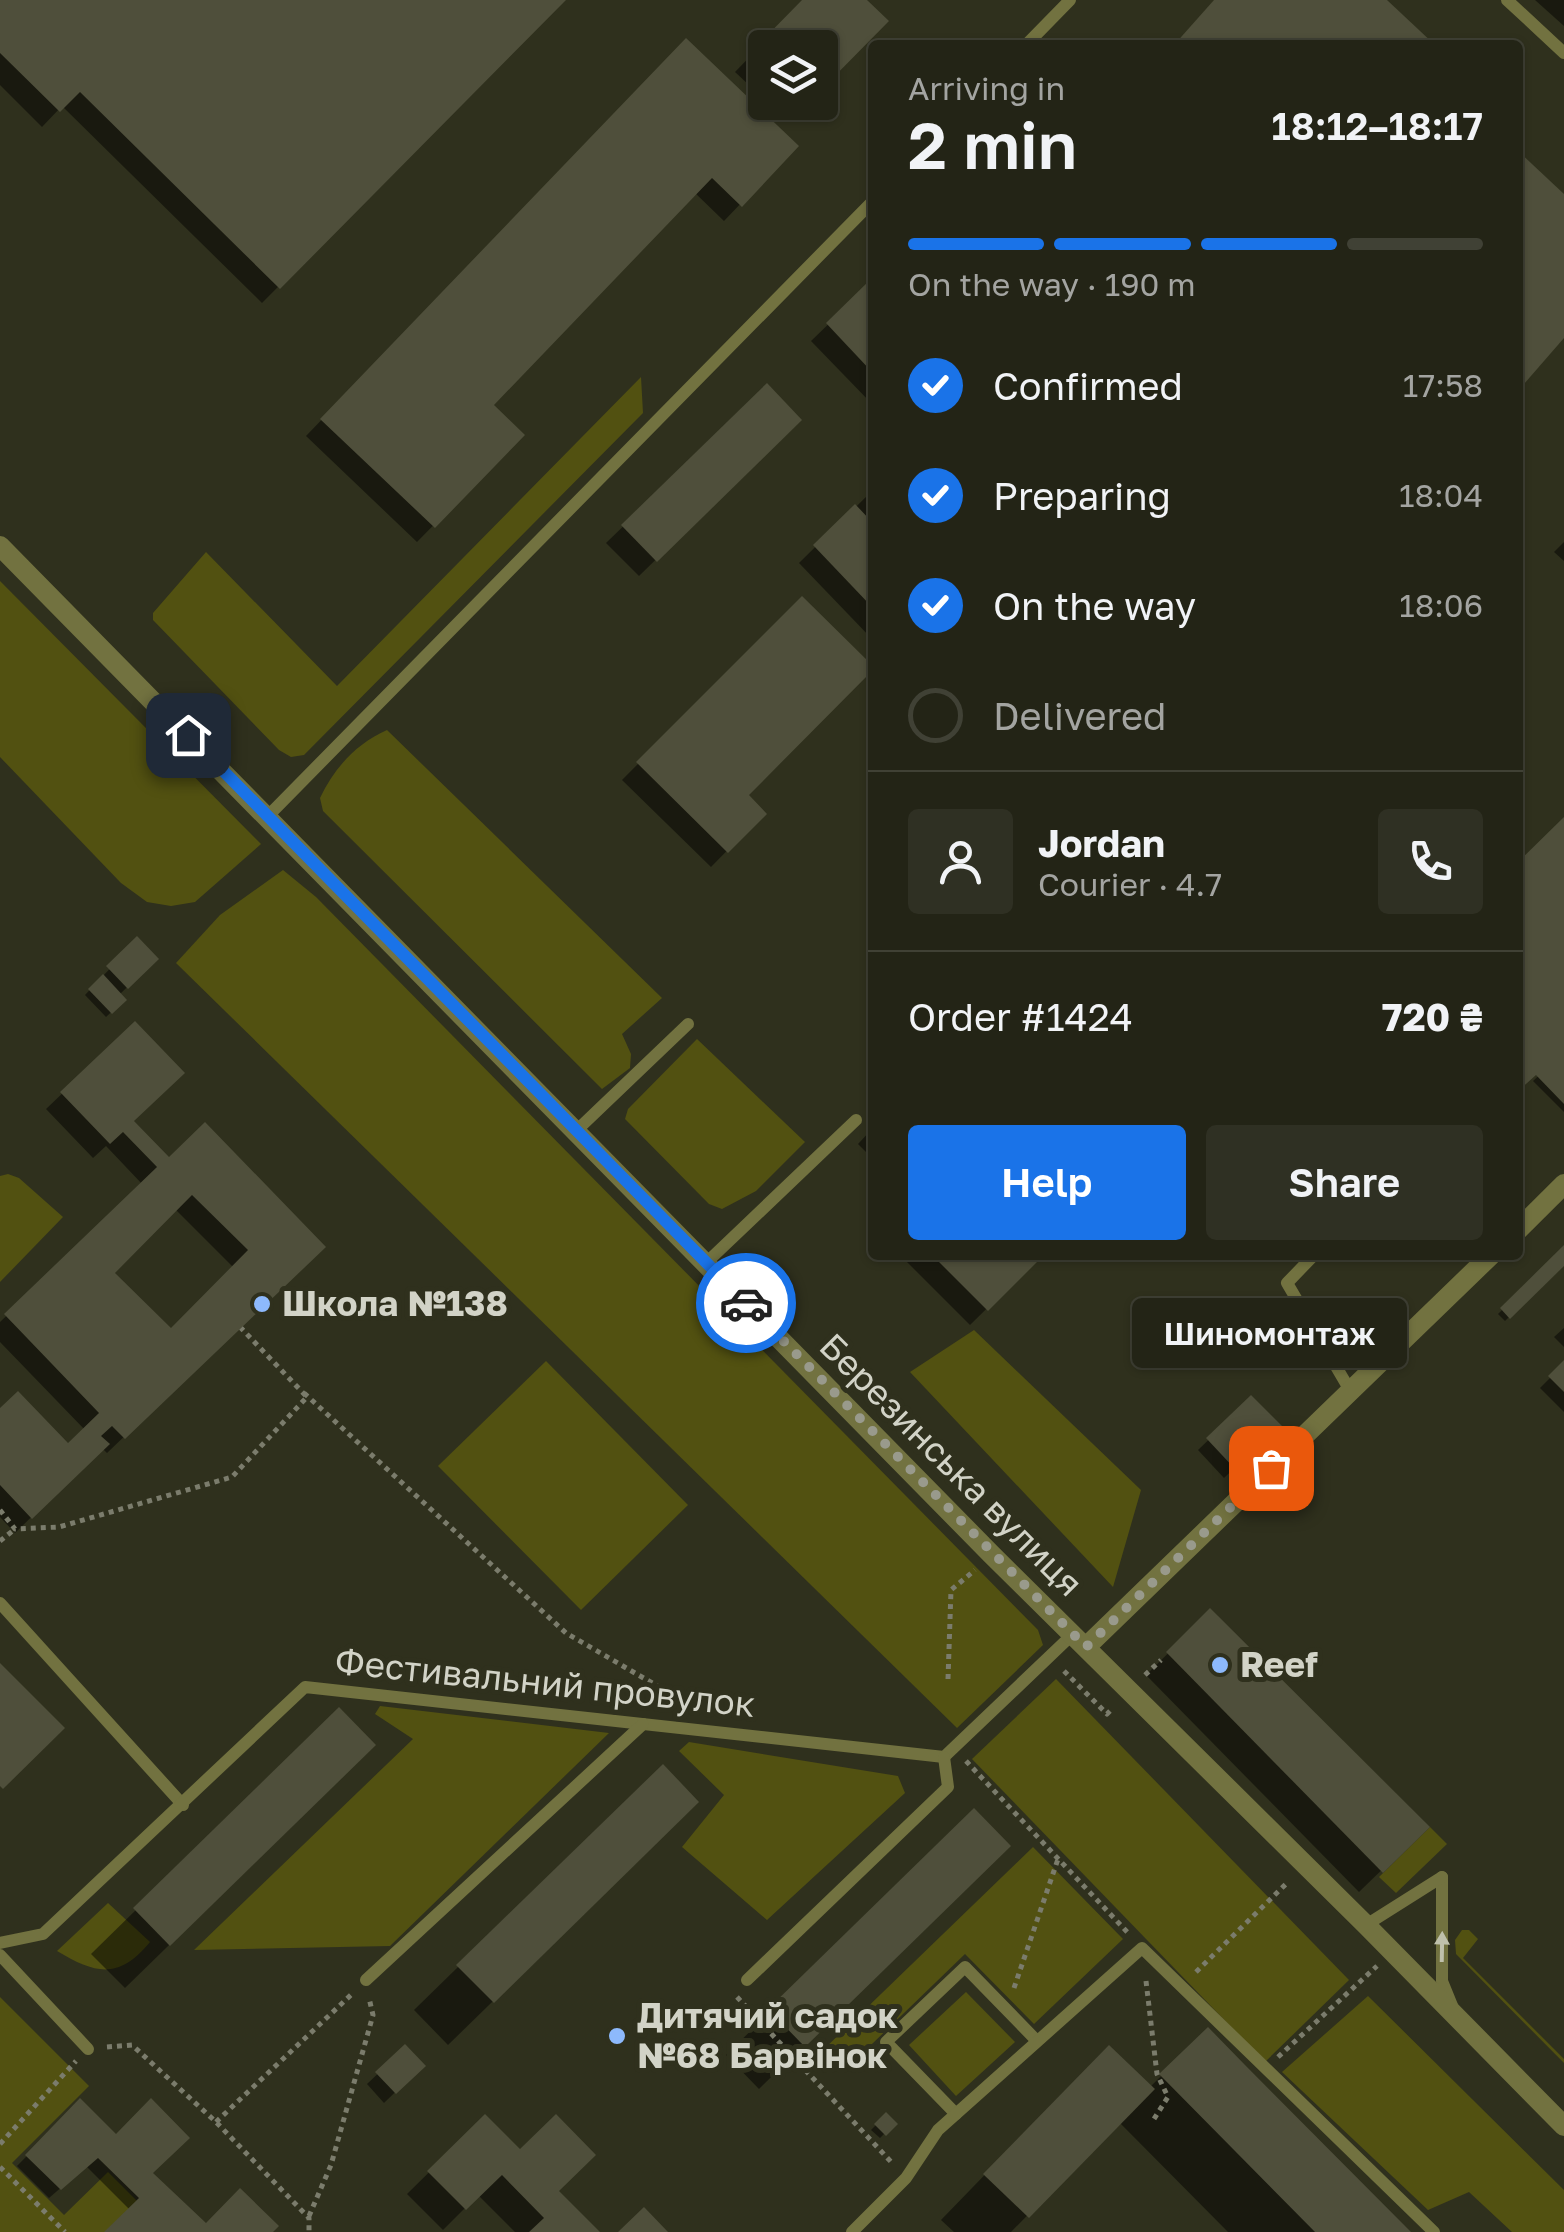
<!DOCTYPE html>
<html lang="en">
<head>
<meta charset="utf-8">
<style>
	body { margin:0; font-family:"Golos Text",sans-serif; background:#2f3023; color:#f1f3f6; height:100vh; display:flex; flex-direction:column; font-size:38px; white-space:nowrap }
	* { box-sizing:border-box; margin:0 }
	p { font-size:32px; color:#a3a4a1 }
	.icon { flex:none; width:55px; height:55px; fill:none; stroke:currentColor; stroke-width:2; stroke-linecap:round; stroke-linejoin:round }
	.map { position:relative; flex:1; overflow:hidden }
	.panel { position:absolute; left:868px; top:40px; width:655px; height:1220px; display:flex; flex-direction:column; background:#232416; border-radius:10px; box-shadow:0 2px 8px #0004,0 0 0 2px #404135 }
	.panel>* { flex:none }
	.tools { position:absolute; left:748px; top:30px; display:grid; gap:20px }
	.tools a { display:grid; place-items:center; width:90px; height:90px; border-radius:10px; background:#232416; box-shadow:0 2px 8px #0004,0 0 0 2px #404135; font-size:50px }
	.pin { position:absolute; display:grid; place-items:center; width:85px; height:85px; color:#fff; margin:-42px; border-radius:20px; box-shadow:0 5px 15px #0006 }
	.courier { position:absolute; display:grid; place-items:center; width:100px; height:100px; margin:-50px; border:8px solid #1a73e8; border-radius:50%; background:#fff; color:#222; box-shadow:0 2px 12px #0007 }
	.bubble { position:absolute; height:70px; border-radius:10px; background:#232416; box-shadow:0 2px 8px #0004,0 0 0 2px #404135; font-size:32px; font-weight:600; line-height:70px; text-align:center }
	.head em { font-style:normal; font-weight:600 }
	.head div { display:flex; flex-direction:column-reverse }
	.head { display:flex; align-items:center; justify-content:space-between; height:170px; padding:0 40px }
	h1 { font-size:65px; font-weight:600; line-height:75px }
	.bar { display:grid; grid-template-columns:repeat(4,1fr); gap:15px 10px; align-content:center; height:120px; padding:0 40px }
	.bar i { height:12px; border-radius:8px; background:#404135 }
	.bar .selected { background:#1a73e8 }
	.bar p { grid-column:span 4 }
	.line { display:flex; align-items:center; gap:25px; padding:0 40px; border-top:2px solid #404135 }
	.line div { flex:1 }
	.round { display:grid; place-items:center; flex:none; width:105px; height:105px; border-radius:10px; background:#2f3023 }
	ol { padding:0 40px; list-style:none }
	li { display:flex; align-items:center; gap:30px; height:110px }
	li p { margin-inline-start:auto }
	li .icon { padding:10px; border-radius:50%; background:#1a73e8; color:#fff; stroke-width:4 }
	li:last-child { color:#a3a4a1 }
	li i { width:55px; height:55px; border:5px solid #404135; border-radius:50% }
	.cta { display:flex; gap:20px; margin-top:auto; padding:20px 40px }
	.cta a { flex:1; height:115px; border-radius:10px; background:#1a73e8; color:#fff; font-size:40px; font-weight:600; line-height:115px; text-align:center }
	.cta a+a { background:#2f3023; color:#f1f3f6 }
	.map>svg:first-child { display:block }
	.green { fill:#525111 }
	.shadow { fill:#0007; fill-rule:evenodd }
	.building { fill:#4f4f3b; fill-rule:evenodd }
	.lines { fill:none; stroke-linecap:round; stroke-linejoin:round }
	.path { stroke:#7b7c6c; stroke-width:5; stroke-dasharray:5 5; stroke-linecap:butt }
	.service { stroke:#727240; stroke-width:12 }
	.minor { stroke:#727240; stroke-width:20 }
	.tertiary { stroke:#727240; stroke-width:20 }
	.oneway { fill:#bfc0ac }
	.done { stroke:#999a8c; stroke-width:10; stroke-dasharray:0 18 }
	.route { stroke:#1a73e8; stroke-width:12 }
	.poi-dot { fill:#8db9fc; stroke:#2f301d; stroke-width:4 }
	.labels { text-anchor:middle; stroke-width:10; stroke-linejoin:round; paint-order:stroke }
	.poi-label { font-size:35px; font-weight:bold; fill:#d2d3c7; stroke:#2f301d; text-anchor:start }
	.street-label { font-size:35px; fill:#d2d3c7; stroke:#2f301d }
</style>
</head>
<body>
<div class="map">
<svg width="1564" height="2232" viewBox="0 0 1564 2232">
	<rect width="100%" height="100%" fill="#2f301d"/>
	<g class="green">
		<polygon points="641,377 643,413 304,755 291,757 279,750 153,620 153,613 206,552 337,686"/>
		<polygon points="0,581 261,844 195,902 171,906 147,902 121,883 0,757"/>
		<path d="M387,730L662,998L622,1034L631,1054L630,1068L602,1089L323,811L320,798C335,767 356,744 387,730Z"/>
		<polygon points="283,870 316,897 1038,1630 1043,1645 957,1728 176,963 220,915"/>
		<polygon points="697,1039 805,1142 756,1191 722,1209 709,1204 625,1119 628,1109"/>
		<polygon points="8,1174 19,1178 63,1217 0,1282 0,1176"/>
		<polygon points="974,1330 1141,1490 1113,1587 910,1372"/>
		<polygon points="546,1361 688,1505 581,1610 438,1466"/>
		<polygon points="1056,1679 1349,1980 1265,2062 972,1759"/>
		<polygon points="380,1706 609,1733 390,1946 194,1950 413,1739 375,1714"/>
		<polygon points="689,1742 898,1776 905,1793 767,1920 682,1847 724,1795 679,1751"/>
		<polygon points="1430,1827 1447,1844 1396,1893 1379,1877"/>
		<polygon points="1033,1847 1123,1939 1034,2024 965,1954 842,2073 821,2052"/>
		<path d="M108,1903L150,1942C119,1979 97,1975 57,1951Z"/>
		<polygon points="1462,1930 1469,1930 1478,1939 1463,1958 1564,2059 1564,2063 1456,1954 1455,1940"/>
		<polygon points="966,1992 1015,2042 956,2096 909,2045"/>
		<polygon points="1368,1996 1564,2190 1564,2232 1512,2232 1469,2192 1428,2210 1282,2072"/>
		<polygon points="0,1997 89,2086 12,2163 64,2215 108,2172 138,2202 108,2232 0,2232"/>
	</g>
	<g class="shadow">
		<polygon points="0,0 563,0 262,303 62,106 42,127 0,85"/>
		<polygon points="805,0 863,0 820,88 820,48 765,48 765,100 735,72"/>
		<polygon points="1535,0 1564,0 1564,26"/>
		<polygon points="686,41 796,146 724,221 694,192 490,405 522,435 417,542 306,436"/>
		<polygon points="767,102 806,102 787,122"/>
		<polygon points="1518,155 1564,198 1564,335 1518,387"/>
		<polygon points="872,282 872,404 811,341"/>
		<polygon points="767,387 799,420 639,576 606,543"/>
		<polygon points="872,491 872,639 799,563"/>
		<polygon points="1564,542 1564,561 1554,552"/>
		<polygon points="802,599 745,795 763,814 711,867 622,780"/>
		<polygon points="1564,821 1564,1044 1518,1088 1518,865"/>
		<polygon points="137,940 156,959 119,995 124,1000 106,1017 85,995"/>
		<path d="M135,1024L131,1122L168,1160L322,1247L107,1453L102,1448L15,1533L0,1517V1411L68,1446L85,1430L0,1342V1322L143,1185L106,1146L93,1158L46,1109ZM175,1209L234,1268L171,1331L111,1273Z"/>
		<polygon points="1564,1052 1564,1112 1533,1081"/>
		<polygon points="872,1129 872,1158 858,1144"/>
		<polygon points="1564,1249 1564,1263 1505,1321 1498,1314"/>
		<polygon points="900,1255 1029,1255 1035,1261 970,1325"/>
		<polygon points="1564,1328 1564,1347 1554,1337"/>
		<polygon points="1564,1364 1564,1412 1540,1388"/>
		<polygon points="1251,1399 1278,1426 1224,1478 1198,1450"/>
		<polygon points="1210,1612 1426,1827 1359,1892 1146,1675"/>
		<polygon points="339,1711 329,1789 125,1988 91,1954"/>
		<polygon points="974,1812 963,1889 759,2089 726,2055"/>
		<polygon points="652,1846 448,2045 414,2010 458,1967"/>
		<polygon points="1208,2030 1408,2232 1228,2232 1119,2122 1011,2232 954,2232 941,2220 1065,2092 1150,2087"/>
		<polygon points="405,2048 422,2066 384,2103 367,2084"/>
		<polygon points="80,2102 205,2227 270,2232 108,2232 130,2210 86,2166 49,2198 17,2166"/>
		<polygon points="886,2115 894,2124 880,2138 871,2130"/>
		<polygon points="485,2117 556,2191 596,2232 515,2232 478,2195 443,2230 407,2194"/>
	</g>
	<g class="building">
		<polygon points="0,0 566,0 280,289 80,92 60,112 0,53"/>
		<polygon points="802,0 867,0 889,21 820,91 820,48 765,48 765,69 749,54"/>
		<polygon points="1214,0 1387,0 1435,45 1174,45"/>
		<polygon points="686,38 799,146 742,207 712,178 494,405 525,435 435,528 320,419"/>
		<polygon points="1518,151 1564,194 1564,338 1518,391"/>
		<polygon points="872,278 872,372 826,323"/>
		<polygon points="767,383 802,420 657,562 621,525"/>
		<polygon points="855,504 872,522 872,607 813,545"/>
		<polygon points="802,596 872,665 872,671 749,795 767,814 728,853 636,762"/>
		<polygon points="1564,817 1564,1104 1536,1075 1518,1091 1518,862"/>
		<polygon points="137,936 159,959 128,989 106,966"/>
		<polygon points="103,974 127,1000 112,1014 88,989"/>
		<path d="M135,1021L185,1073L134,1121L169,1157L205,1122L326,1247L125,1439L112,1426L101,1436L110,1444L32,1519L0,1485V1408L18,1391L68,1443L99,1413L4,1314L157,1167L123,1132L110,1144L60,1092ZM192,1195L248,1250L171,1328L115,1273Z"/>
		<polygon points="1564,1245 1564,1266 1510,1319 1500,1308"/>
		<polygon points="932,1255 1032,1255 1038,1261 988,1311"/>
		<polygon points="1564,1360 1564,1392 1548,1376"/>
		<polygon points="1251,1395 1282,1426 1236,1470 1206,1438"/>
		<polygon points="1210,1608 1430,1827 1383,1873 1166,1652"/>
		<polygon points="0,1663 65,1728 3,1789 0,1786"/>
		<polygon points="339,1707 376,1745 170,1946 133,1908"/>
		<polygon points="663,1764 699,1802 494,2003 456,1965"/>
		<polygon points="974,1808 1011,1846 805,2047 768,2009"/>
		<polygon points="1208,2027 1245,2065 1411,2232 1315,2232 1159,2074"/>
		<polygon points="405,2044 426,2066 396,2094 375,2072"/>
		<polygon points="1109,2045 1155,2089 1029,2218 983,2174"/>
		<polygon points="80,2098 116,2134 151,2098 190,2138 153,2173 206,2223 240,2188 279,2226 273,2232 104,2232 139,2198 98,2158 61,2190 25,2155"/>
		<polygon points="886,2112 898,2124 886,2136 874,2124"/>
		<polygon points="485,2114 520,2149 556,2114 596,2155 559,2191 600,2232 529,2232 544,2218 502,2175 466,2210 427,2171"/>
		<polygon points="644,2207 668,2232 618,2232"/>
	</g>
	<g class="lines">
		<g class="path">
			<polyline points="304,1393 566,1633 697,1709"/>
			<polyline points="0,1510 15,1529 59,1527 232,1477 307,1397 241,1328"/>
			<polyline points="1009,1539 1022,1528"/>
			<polyline points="0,1541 15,1529"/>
			<polyline points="1064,1671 1107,1714 1113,1708"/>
			<polyline points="1145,1675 1161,1660"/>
			<polyline points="948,1679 951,1590 975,1570"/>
			<polyline points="966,1761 1130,1935"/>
			<polyline points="1196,1972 1288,1882"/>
			<polyline points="1146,1981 1157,2074 1168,2097 1152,2122"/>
			<polyline points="1014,1988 1058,1859"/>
			<polyline points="737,1997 894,2165"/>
			<polyline points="107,2047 132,2045 216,2122 309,2218 309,2232"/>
			<polyline points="1278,2057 1377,1966"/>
			<polyline points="216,2122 353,1993"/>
			<polyline points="0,2144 76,2061"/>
			<polyline points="0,2167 65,2232"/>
			<polyline points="309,2216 331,2165 373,2015 369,1998"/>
		</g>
		<g class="service">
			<polyline points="1507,0 1564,53"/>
			<polyline points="1026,45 1070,0"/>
			<polyline points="268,816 872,202"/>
			<polyline points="575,1132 688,1024"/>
			<polyline points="1314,1255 1287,1283 1351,1392"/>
			<polyline points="706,1263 856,1120"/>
			<polyline points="0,1603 183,1805"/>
			<polyline points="1442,1877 1442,1981 1453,2008"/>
			<polyline points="1366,1925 1442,1877"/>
			<polyline points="0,1943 43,1934 305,1687 944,1757 1073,1634"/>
			<polyline points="0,1955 88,2049"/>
			<polyline points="366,1980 643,1724"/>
			<polyline points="747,1980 948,1787 944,1757"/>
			<polyline points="956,2114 886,2042 965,1967 1037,2041"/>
			<polyline points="852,2232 906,2178 938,2130 1142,1948 1434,2232"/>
		</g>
		<g class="minor">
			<polyline points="1518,1230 1564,1184"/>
			<polyline points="1086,1647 1491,1255"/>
		</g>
		<polyline class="tertiary" points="0,546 992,1555 1366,1925 1564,2126"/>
	</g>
	<defs><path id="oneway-solid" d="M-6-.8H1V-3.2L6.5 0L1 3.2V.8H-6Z" transform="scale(2.5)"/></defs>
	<use class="oneway" href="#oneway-solid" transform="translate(1442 1947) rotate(-89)"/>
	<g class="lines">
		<polyline class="done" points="746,1303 1086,1647 1271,1468"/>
		<polyline class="route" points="188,735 746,1303"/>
	</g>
	<g class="poi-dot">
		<circle cx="262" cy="1304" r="10"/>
		<circle cx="1220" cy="1665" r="10"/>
		<circle cx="617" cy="2036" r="10"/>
	</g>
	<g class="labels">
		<g class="poi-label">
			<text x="282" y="1316">Школа №138</text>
			<text x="1240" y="1677">Reef</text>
			<text x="637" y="2028">Дитячий садок<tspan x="637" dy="40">№68 Барвінок</tspan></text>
		</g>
		<g class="street-label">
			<text transform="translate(951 1465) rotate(45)" y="12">Березинська вулиця</text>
			<text transform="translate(545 1683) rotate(6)" y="12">Фестивальний провулок</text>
		</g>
	</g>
</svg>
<div class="tools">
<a><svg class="icon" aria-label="layers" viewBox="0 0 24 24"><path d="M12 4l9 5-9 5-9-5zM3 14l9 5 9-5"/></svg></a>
</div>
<div class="pin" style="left:1271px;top:1468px;background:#ea580c"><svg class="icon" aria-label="bag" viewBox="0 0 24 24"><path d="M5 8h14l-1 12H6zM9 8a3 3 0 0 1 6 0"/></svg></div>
<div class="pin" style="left:188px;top:735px;background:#1f2937"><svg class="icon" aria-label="home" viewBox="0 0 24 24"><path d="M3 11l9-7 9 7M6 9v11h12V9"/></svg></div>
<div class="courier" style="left:746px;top:1303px"><svg class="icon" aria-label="car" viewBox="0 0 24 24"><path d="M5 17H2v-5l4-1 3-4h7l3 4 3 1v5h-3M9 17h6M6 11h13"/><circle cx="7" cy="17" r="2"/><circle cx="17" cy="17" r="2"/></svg></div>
<div class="bubble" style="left:1132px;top:1298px;width:275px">Шиномонтаж</div>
<section class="panel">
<div class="head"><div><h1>2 min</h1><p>Arriving in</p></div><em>18:12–18:17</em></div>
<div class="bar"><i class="selected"></i><i class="selected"></i><i class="selected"></i><i></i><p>On the way · 190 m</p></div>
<ol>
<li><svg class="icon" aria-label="check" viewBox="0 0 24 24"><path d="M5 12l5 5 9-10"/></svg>Confirmed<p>17:58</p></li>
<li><svg class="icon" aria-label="check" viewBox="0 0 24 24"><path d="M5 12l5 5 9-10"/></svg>Preparing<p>18:04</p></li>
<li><svg class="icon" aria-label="check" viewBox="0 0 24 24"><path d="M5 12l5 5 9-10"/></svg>On the way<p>18:06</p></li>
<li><i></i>Delivered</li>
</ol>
<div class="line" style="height:180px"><a class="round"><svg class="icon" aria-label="person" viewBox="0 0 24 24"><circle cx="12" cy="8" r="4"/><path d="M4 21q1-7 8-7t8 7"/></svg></a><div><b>Jordan</b><p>Courier · 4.7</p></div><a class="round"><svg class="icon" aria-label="phone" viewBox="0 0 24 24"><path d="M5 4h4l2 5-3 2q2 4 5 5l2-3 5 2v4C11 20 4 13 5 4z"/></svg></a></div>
<div class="line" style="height:130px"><div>Order #1424</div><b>720 ₴</b></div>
<div class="cta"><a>Help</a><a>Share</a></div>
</section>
</div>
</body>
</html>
